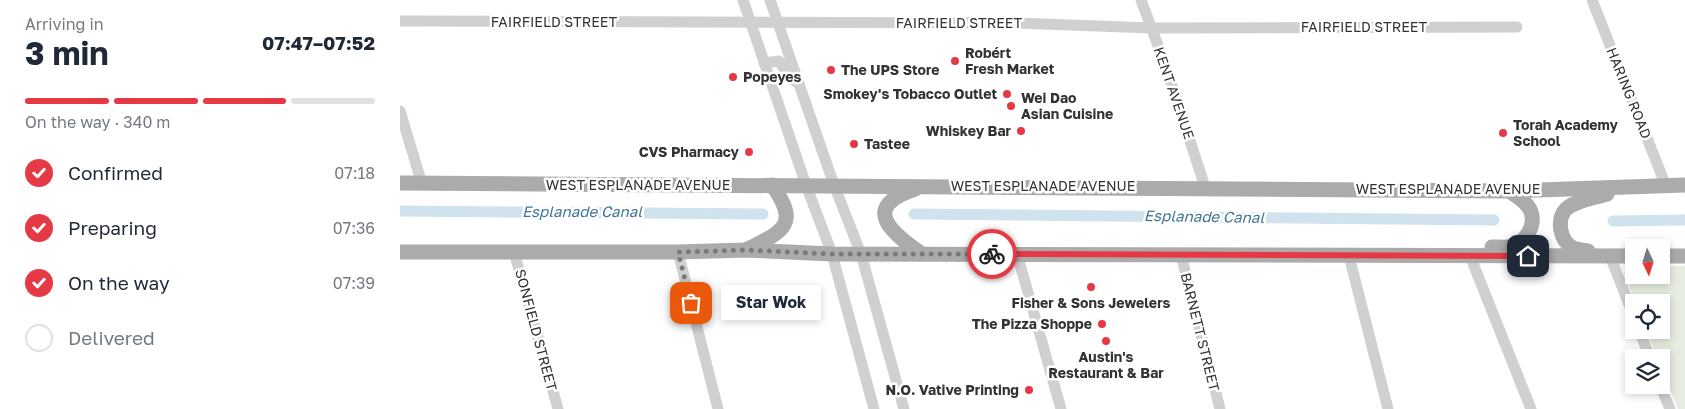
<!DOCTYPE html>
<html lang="en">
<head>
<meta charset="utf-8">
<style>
	body { margin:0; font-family:"Golos Text",sans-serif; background:#f6f6f7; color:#1f2937; height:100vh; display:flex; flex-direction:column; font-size:19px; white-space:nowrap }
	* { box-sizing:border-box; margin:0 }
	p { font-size:16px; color:#747a83 }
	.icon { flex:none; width:28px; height:28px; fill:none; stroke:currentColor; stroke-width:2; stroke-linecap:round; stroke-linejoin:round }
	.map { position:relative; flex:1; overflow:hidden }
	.panel { display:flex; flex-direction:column; background:#fff; width:400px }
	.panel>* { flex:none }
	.needle { width:32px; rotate:176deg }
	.controls { position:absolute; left:1225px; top:239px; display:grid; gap:10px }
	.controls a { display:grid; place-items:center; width:45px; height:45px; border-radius:0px; background:#fff; box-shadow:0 2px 8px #0003; font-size:25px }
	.pin { position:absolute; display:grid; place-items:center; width:42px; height:42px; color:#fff; margin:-21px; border-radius:10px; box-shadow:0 2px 8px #0006 }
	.courier { position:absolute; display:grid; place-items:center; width:50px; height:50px; margin:-25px; border:4px solid #e63946; border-radius:50%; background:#fff; color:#222; box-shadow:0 1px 6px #0007 }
	.bubble { position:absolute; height:35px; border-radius:0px; background:#fff; box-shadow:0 2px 8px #0003; font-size:16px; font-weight:700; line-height:35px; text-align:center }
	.head em { font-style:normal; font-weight:700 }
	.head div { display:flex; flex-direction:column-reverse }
	.head { display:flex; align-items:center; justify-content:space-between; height:85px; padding:0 25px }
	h1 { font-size:32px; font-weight:700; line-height:38px }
	.bar { display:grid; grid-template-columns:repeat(4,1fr); gap:8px 5px; align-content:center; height:60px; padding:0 25px }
	.bar i { height:6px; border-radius:4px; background:#e0e1e3 }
	.bar .current { background:#e63946 }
	.bar p { grid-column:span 4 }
	ol { padding:0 25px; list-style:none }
	li { display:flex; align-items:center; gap:15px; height:55px }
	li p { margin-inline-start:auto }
	li .icon { padding:5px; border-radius:50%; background:#e63946; color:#fff; stroke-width:4 }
	li:last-child { color:#747a83 }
	li i { width:28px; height:28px; border:2px solid #e0e1e3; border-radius:50% }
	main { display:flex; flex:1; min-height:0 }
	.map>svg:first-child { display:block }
	.green { fill:#e6ecdf }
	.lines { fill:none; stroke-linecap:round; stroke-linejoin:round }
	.canal { stroke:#cfe2ee; stroke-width:11 }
	.minor { stroke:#d0d0d0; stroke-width:11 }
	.major { stroke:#ababab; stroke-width:15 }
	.done { stroke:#7a7a7a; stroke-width:5; stroke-dasharray:0 9 }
	.route { stroke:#e63946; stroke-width:6 }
	.poi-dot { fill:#e63946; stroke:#fff; stroke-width:2 }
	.labels { text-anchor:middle; stroke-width:5; stroke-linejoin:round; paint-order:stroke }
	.street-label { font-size:14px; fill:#333; stroke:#fff }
	.poi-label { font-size:14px; font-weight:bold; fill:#333; stroke:#fff; text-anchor:start }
	.water-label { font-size:15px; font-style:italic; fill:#3f7597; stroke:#fff }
</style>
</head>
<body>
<main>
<section class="panel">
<div class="head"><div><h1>3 min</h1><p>Arriving in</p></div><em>07:47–07:52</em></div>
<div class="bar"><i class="current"></i><i class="current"></i><i class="current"></i><i></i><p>On the way · 340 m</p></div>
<ol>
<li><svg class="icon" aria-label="check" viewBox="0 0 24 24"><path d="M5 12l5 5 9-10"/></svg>Confirmed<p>07:18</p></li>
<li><svg class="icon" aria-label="check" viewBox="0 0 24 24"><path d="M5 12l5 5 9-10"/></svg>Preparing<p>07:36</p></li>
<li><svg class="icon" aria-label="check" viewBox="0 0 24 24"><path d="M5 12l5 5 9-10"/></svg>On the way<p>07:39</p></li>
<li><i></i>Delivered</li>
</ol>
</section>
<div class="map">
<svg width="1285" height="409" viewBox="0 0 1285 409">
	<rect width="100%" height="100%" fill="#fff"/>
	<polygon class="green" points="1226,266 1234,266 1234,275 1261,275 1261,266 1285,266 1285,409 1278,409 1261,368 1261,358 1257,357 1246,330 1261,330 1261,302 1235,302 1224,273"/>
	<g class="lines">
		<g class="canal">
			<polyline points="0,211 363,214"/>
			<polyline points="514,214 1094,220"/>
			<polyline points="1213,221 1285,220"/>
		</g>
		<g class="minor">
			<polyline points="343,0 406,185 432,254 474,409"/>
			<polyline points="370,0 434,185 461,254 504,409"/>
			<polyline points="741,0 766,67 805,187"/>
			<polyline points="1192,0 1266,186"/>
			<polyline points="0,21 615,23 751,28 1117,27"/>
			<polyline points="364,63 379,61 390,78 396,82"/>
			<polyline points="0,111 22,184"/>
			<polyline points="114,252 158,409"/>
			<polyline points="278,252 318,409"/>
			<polyline points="617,254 661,409"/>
			<polyline points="781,255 820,409"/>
			<polyline points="949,256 988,409"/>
			<polyline points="1070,256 1131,409"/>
			<polyline points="1210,256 1234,317"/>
			<polyline points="1239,330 1250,358"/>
			<polyline points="1260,385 1270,409"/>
		</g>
		<g class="major">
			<polyline points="0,183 1109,191 1285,185"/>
			<path d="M515,189C460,207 491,233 522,254"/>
			<path d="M1092,247C1098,247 1106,248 1112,246C1130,240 1140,217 1125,203C1120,198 1114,194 1109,191"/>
			<path d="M348,249C384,231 400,224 372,185"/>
			<path d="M1188,251C1184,250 1177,250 1173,248C1160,241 1156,220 1166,209C1176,200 1194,198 1207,194"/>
			<polyline points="0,252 278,252 346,250 432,254 1234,256"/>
			<polyline points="1261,256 1285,256"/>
		</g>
	</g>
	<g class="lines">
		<polyline class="done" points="291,303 278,252 346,250 432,254 592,254"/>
		<polyline class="route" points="592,254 1128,256"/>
	</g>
	<g class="poi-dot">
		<circle cx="555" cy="61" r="5"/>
		<circle cx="431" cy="70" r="5"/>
		<circle cx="333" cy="77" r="5"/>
		<circle cx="607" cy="94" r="5"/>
		<circle cx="611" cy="106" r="5"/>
		<circle cx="621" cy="131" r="5"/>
		<circle cx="1103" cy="133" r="5"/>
		<circle cx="454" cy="144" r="5"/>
		<circle cx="349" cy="152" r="5"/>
		<circle cx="691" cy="287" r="5"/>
		<circle cx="702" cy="324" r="5"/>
		<circle cx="706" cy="341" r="5"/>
		<circle cx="629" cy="390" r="5"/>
	</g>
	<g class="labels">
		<g class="street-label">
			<text x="154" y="27">FAIRFIELD STREET</text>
			<text x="559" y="28">FAIRFIELD STREET</text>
			<text x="964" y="32">FAIRFIELD STREET</text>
			<text transform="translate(774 93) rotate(71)" y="5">KENT AVENUE</text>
			<text transform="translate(1229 93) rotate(68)" y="5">HARING ROAD</text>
			<text x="238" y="190">WEST ESPLANADE AVENUE</text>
			<text x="643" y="191">WEST ESPLANADE AVENUE</text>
			<text x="1048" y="194">WEST ESPLANADE AVENUE</text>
			<text transform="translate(136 330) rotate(75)" y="5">SONFIELD STREET</text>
			<text transform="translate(800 332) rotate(76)" y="5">BARNETT STREET</text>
		</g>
		<g class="poi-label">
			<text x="565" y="58">Robért<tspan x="565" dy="16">Fresh Market</tspan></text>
			<text x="441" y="75">The UPS Store</text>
			<text x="343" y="82">Popeyes</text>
			<text x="597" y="99" text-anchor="end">Smokey's Tobacco Outlet</text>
			<text x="621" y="103">Wei Dao<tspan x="621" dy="16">Asian Cuisine</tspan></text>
			<text x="1113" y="130">Torah Academy<tspan x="1113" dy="16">School</tspan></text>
			<text x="611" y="136" text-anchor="end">Whiskey Bar</text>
			<text x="464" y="149">Tastee</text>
			<text x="339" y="157" text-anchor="end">CVS Pharmacy</text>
			<text x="691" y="308" text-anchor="middle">Fisher &amp; Sons Jewelers</text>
			<text x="692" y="329" text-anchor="end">The Pizza Shoppe</text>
			<text x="706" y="362" text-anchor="middle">Austin's<tspan x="706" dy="16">Restaurant &amp; Bar</tspan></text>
			<text x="619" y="395" text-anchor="end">N.O. Vative Printing</text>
		</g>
		<g class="water-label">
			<text x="182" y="217">Esplanade Canal</text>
			<text transform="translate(804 217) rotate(1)" y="5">Esplanade Canal</text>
		</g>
	</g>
</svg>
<div class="controls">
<a><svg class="needle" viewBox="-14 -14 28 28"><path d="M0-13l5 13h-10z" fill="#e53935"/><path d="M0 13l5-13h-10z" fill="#747a83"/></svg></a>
<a><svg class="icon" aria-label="locate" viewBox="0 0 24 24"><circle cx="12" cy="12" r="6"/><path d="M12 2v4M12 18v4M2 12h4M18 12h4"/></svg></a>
<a><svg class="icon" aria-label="layers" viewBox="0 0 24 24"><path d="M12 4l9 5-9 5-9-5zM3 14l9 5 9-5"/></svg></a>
</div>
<div class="pin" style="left:291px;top:303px;background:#ea580c"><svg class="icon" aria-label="bag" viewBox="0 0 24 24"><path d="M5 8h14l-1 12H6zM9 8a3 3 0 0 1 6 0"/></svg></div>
<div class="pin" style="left:1128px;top:256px;background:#1f2937"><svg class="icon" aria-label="home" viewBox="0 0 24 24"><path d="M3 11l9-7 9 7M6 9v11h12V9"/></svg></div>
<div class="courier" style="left:592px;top:254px"><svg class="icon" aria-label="bike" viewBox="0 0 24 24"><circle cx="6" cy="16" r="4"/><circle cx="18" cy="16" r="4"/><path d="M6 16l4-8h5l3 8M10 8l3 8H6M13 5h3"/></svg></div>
<div class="bubble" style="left:321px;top:285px;width:100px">Star Wok</div>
</div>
</main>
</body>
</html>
